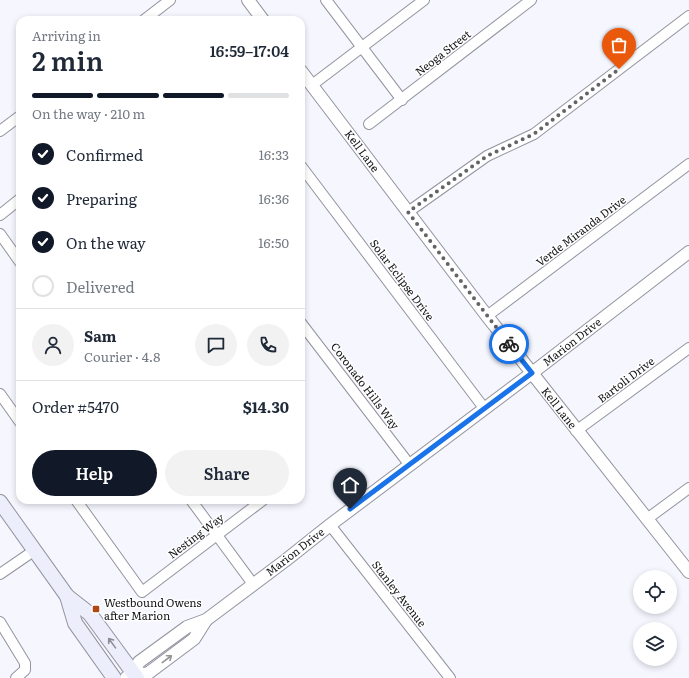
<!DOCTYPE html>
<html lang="en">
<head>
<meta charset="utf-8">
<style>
	body { margin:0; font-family:Literata,serif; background:#f2f2f3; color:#1f2937; height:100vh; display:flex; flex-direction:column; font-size:15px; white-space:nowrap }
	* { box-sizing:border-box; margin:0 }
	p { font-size:13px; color:#747a83 }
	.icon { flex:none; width:22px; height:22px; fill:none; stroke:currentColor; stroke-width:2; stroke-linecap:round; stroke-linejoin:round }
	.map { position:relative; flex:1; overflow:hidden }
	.drawer { position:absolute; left:16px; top:16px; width:289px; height:488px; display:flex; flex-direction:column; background:#fff; border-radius:12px; box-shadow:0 2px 6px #0003 }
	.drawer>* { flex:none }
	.controls { position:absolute; left:633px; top:570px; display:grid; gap:8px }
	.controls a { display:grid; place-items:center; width:44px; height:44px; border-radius:50%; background:#fff; box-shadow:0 2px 6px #0003; font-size:20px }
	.pin { position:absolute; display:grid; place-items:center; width:34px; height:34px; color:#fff; margin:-41px -17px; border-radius:50% 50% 50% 0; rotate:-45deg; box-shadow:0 0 4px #0007 }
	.pin .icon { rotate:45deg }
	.courier { position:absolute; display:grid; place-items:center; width:40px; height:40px; margin:-20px; border:3px solid #1a73e8; border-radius:50%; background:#fff; color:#222; box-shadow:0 1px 5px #0007 }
	.overview em { font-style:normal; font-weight:600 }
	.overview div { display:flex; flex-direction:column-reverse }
	.overview { display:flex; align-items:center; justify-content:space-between; height:68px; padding:0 16px }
	h1 { font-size:26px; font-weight:600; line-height:30px }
	.bar { display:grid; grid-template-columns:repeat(4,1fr); gap:6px 4px; align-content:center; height:48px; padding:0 16px }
	.bar i { height:5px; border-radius:3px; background:#e0e1e3 }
	.bar .selected { background:#111827 }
	.bar p { grid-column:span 4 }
	.line { display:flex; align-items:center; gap:10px; padding:0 16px; border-top:1px solid #e0e1e3 }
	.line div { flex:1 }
	.round { display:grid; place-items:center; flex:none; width:42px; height:42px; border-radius:21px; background:#f2f2f3 }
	ol { padding:0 16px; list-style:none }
	li { display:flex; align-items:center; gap:12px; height:44px }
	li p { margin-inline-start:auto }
	li .icon { padding:4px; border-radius:50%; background:#111827; color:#fff; stroke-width:4 }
	li:last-child { color:#747a83 }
	li i { width:22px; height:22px; border:2px solid #e0e1e3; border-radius:50% }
	.button { display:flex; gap:8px; margin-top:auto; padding:8px 16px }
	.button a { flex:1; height:46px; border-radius:24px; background:#111827; color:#fff; font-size:16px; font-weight:600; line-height:46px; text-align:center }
	.button a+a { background:#f2f2f3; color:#1f2937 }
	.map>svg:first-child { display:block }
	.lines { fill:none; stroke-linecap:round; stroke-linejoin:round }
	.minor-casing { stroke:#93949e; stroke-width:12 }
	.tertiary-casing { stroke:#93949e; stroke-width:14 }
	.secondary-casing { stroke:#93949e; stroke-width:16 }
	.minor { stroke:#fff; stroke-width:10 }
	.tertiary { stroke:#fff; stroke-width:12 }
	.secondary { stroke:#eceefb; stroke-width:14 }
	.oneway { stroke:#8b8c95 }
	.oneway2 { stroke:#959597 }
	.done { stroke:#636368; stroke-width:4; stroke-dasharray:0 7.2 }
	.route { stroke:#1a73e8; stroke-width:5 }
	.poi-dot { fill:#ae4917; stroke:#fff; stroke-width:1.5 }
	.labels { text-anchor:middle; stroke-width:3; stroke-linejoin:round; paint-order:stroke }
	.street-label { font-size:11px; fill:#141418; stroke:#fff }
	.poi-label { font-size:11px; fill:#141418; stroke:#fff; text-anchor:start }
</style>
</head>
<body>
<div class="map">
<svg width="689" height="678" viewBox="0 0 689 678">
	<rect width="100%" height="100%" fill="#f5f6fe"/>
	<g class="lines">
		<defs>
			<g id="minor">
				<polyline points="326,0 402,100"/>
				<polyline points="144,20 170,0"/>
				<polyline points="312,85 424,0"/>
				<polyline points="369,124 531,0"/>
				<polyline points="0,131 20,116"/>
				<polyline points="301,166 484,408"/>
				<polyline points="408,212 487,156 534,134 689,16"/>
				<polyline points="0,215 20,199"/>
				<polyline points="0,234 20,262"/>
				<polyline points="487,316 689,164"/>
				<polyline points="301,323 409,464"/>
				<polyline points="0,394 20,422"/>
				<polyline points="576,431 689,348"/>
				<polyline points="76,500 142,592 263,500"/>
				<polyline points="191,500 253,584"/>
				<polyline points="647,519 689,488"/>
				<polyline points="330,525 450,678"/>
				<polyline points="0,574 35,550"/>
				<polyline points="0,622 25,663 25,670 16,678"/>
			</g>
			<g id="tertiary">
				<polyline points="248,0 263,20"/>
				<polyline points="301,71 487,316 689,572"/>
				<polyline points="133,673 147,674 194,639 206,620"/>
				<polyline points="126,678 133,673 139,662 187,627 206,620 286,560 330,525 532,373 689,252"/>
			</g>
			<g id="secondary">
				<polyline points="0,502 67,596 75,623 114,678"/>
				<polyline points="67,596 90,614 137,678"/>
			</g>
		</defs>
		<use href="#minor" class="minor-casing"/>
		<use href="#tertiary" class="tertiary-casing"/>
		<use href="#secondary" class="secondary-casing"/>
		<use href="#minor" class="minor"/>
		<use href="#tertiary" class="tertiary"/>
		<use href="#secondary" class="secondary"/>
	</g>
	<defs><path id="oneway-shaft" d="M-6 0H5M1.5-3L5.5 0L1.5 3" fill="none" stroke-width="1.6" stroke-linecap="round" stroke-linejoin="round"/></defs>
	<use class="oneway" href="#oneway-shaft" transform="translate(112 643) rotate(-126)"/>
	<use class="oneway2" href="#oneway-shaft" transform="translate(167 659) rotate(-37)"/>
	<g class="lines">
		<polyline class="done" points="509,344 408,212 487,156 534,134 619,69"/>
		<polyline class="route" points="350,509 532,373 509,344"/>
	</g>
	<rect class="poi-dot" x="92" y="605" width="8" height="8" rx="2"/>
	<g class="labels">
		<g class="street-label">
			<text transform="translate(443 53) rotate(-38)" y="4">Neoga Street</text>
			<text transform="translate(362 151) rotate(53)" y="4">Kell Lane</text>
			<text transform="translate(581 231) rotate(-37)" y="4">Verde Miranda Drive</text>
			<text transform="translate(402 280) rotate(53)" y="4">Solar Eclipse Drive</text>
			<text transform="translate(572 342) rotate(-38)" y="4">Marion Drive</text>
			<text transform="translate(626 380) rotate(-37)" y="4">Bartoli Drive</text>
			<text transform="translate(365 386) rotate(53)" y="4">Coronado Hills Way</text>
			<text transform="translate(559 408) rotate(52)" y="4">Kell Lane</text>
			<text transform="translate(196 536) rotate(-37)" y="4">Nesting Way</text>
			<text transform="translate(295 552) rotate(-38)" y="4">Marion Drive</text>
			<text transform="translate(399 594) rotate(52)" y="4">Stanley Avenue</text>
		</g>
		<g class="poi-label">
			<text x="104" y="607">Westbound Owens<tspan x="104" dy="13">after Marion</tspan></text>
		</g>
	</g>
</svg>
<div class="controls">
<a><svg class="icon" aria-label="locate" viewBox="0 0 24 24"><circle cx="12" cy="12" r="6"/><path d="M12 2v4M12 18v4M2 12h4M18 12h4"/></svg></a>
<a><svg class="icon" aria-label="layers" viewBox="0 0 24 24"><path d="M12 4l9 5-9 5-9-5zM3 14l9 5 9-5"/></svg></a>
</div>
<div class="pin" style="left:619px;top:69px;background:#ea580c"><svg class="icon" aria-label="bag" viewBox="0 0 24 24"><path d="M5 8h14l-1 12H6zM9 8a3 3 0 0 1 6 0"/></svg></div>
<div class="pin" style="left:350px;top:509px;background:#1f2937"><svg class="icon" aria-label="home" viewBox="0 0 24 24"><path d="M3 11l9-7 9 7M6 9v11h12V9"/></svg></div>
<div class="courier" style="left:509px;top:344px"><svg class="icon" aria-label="bike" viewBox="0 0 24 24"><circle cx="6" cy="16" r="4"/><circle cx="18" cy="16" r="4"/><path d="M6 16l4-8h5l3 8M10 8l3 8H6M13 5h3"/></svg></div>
<section class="drawer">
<div class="overview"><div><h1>2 min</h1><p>Arriving in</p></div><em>16:59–17:04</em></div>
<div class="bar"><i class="selected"></i><i class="selected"></i><i class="selected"></i><i></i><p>On the way · 210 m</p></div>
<ol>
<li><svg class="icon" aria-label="check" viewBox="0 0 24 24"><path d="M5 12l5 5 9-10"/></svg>Confirmed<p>16:33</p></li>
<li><svg class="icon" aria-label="check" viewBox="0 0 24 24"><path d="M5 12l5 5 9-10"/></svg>Preparing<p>16:36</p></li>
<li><svg class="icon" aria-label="check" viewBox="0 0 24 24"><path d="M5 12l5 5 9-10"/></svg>On the way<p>16:50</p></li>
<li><i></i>Delivered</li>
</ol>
<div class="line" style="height:72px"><a class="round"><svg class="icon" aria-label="person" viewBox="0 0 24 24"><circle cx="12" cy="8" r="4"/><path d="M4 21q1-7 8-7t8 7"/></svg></a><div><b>Sam</b><p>Courier · 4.8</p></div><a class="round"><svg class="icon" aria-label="chat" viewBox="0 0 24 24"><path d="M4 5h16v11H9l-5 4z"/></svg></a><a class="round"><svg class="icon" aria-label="phone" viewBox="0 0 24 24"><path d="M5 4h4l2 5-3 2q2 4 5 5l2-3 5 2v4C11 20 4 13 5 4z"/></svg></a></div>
<div class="line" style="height:52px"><div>Order #5470</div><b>$14.30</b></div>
<div class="button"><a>Help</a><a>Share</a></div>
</section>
</div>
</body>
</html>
